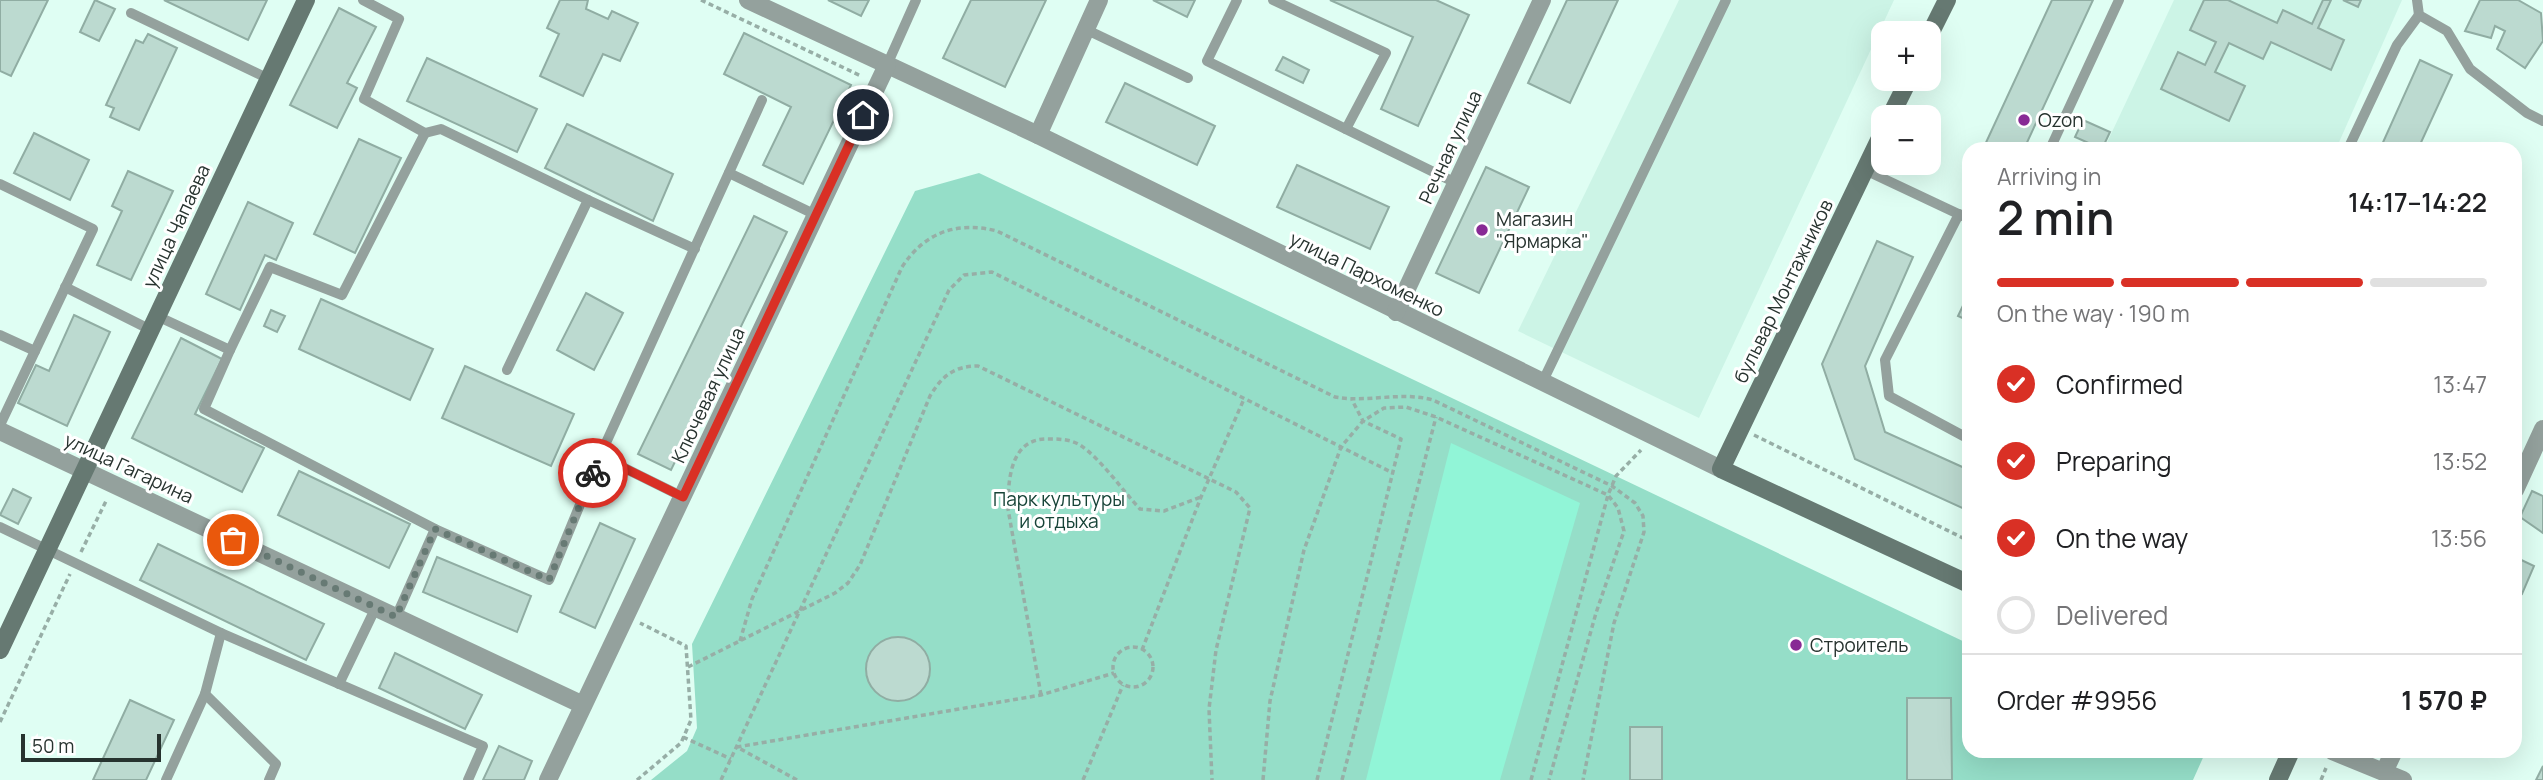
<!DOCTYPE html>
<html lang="en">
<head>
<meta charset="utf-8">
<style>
	body { margin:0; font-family:Manrope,sans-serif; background:#f2f2f2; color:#202124; height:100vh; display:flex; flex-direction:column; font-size:26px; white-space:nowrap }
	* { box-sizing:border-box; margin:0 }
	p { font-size:23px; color:#757577 }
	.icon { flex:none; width:38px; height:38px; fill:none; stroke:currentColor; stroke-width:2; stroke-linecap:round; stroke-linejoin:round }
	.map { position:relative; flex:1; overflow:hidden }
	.drawer { position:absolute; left:1962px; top:142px; width:560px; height:616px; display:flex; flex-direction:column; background:#fff; border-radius:21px; box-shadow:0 7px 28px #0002 }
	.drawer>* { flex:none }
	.buttons { position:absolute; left:1871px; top:21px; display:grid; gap:14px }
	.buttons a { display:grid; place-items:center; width:70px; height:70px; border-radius:14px; background:#fff; box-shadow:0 7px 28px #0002; font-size:35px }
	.scale { position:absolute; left:21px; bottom:18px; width:140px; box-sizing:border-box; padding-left:7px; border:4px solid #27332f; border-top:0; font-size:19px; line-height:24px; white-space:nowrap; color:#27332f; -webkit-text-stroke:5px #fff; paint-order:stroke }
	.pin { position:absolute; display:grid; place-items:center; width:60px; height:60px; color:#fff; margin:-30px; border:4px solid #fff; border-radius:50%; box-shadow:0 2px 7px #0007 }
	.courier { position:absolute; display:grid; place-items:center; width:70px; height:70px; margin:-35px; border:5px solid #d93025; border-radius:50%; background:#fff; color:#222; box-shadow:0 2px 9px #0007 }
	.summary em { font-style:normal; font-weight:600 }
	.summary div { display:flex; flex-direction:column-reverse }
	.summary { display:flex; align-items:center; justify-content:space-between; height:119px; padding:0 35px }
	h1 { font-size:46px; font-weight:600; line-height:52px }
	.bar { display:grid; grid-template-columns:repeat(4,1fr); gap:10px 7px; align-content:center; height:84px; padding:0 35px }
	.bar i { height:9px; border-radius:5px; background:#e0e0e0 }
	.bar .selected { background:#d93025 }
	.bar p { grid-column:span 4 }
	.line { display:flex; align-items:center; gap:18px; padding:0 35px; border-top:2px solid #e0e0e0 }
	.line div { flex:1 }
	ol { padding:0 35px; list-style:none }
	li { display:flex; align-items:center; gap:21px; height:77px }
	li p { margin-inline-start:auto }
	li .icon { padding:7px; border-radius:50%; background:#d93025; color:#fff; stroke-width:4 }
	li:last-child { color:#757577 }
	li i { width:38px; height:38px; border:4px solid #e0e0e0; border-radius:50% }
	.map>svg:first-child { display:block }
	.built { fill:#ccf4e6 }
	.green { fill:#95dec8 }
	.water { fill:#91f5d7 }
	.building { fill:#bcdad0; stroke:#90ada3; stroke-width:2 }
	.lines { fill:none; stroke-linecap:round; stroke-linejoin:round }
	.path { stroke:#97aea6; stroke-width:3.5; stroke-dasharray:5 3.5; stroke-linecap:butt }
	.lane { stroke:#94a19d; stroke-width:10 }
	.street { stroke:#94a19d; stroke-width:18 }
	.secondary { stroke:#667972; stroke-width:18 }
	.done { stroke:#677a74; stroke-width:7; stroke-dasharray:0 12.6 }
	.route { stroke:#d93025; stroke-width:9 }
	.poi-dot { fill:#882a95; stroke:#fff; stroke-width:2.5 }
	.labels { text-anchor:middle; stroke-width:6; stroke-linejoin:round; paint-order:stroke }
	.poi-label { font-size:19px; fill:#27332f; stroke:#fff; text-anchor:start }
	.street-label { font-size:19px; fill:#27332f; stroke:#fff }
	.park-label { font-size:19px; fill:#164337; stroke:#fff }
</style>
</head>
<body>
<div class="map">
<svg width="2543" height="780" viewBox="0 0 2543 780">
	<rect width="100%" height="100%" fill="#dffef3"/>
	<g class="built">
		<polygon points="1679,0 1894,0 1699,418 1518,331"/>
		<polygon points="2174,0 2402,0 2336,149 2104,149"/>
	</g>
	<polygon class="green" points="979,173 1969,644 1969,751 2206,751 2193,780 651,780 687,751 697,728 692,644 915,191"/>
	<polygon class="water" points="1451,443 1580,503 1500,780 1366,780"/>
	<g class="building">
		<polygon points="0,0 48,0 11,76 0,71"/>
		<polygon points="95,0 115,9 99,41 80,32"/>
		<polygon points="164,0 267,0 248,40"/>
		<polygon points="560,0 588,0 586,9 608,19 612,11 638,23 620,61 603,54 583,96 540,76 559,34 547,28"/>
		<polygon points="828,0 869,0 861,16"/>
		<polygon points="971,0 1046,0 1005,87 943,58"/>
		<polygon points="1153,0 1195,0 1187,17"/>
		<polygon points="1330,0 1436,0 1469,15 1418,126 1381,109 1413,37"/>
		<polygon points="1567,0 1618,0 1570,103 1528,83"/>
		<polygon points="2052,0 2093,0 2024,149 1983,149"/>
		<polygon points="2204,0 2228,0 2277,23 2283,10 2312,24 2323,0 2331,0 2318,28 2344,40 2331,70 2271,42 2263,59 2229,43 2215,72 2245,86 2229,121 2161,89 2178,52 2205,65 2216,42 2190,30"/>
		<polygon points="2343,0 2361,0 2358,7"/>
		<polygon points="2480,0 2518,0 2541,13 2543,41 2525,68 2497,49 2505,31 2495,26 2491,38 2465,31"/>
		<polygon points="339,8 376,27 347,83 357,88 337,128 290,105"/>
		<polygon points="744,33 851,85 803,184 763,165 791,107 724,74"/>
		<polygon points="148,34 177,48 139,130 110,117 114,108 106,105 136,40 143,43"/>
		<polygon points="1283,57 1309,70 1303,83 1276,70"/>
		<polygon points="427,58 537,109 517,152 407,101"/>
		<polygon points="2420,60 2452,75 2418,149 2380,149"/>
		<polygon points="1125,83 1215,126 1197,165 1106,122"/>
		<polygon points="2083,120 2110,132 2102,149 2075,137"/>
		<polygon points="567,124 673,174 653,221 545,168"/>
		<polygon points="34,133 89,160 70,200 14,173"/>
		<polygon points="359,139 401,158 355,253 314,234"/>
		<polygon points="1297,165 1389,207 1370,249 1277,207"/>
		<polygon points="1486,167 1529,187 1479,293 1436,273"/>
		<polygon points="128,171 173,191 131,280 97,265 122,211 112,206"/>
		<polygon points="248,202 293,223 276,260 265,255 240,310 206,294"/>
		<polygon points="754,216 787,232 671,470 638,454"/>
		<polygon points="1877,241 1913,257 1865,366 1885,432 1969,470 1969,511 1855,459 1822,364"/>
		<polygon points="586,293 623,313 594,370 557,350"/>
		<polygon points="1969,293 1969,321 1958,316"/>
		<polygon points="321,299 433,349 410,400 299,349"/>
		<polygon points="271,310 285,316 277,332 264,326"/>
		<polygon points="74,315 110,332 67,426 18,403 36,365 49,371"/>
		<polygon points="181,338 222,359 195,414 264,448 242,492 132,438"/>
		<polygon points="465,366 574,414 551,466 442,418"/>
		<polygon points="299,471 410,524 389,568 278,515"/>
		<polygon points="13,489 31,498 18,524 0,515"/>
		<polygon points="2532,491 2543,496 2543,533 2520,517"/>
		<polygon points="600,523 635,539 595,628 560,612"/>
		<polygon points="158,544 324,624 306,660 140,580"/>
		<polygon points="437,557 531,596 517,632 423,592"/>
		<polygon points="2515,557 2534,566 2522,594 2515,591"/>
		<circle cx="898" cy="669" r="32"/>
		<polygon points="395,653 482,695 465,729 379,688"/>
		<polygon points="1907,698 1951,698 1952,780 1907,780"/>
		<polygon points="130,700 174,720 146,780 93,780"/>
		<rect x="1630" y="727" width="32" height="53"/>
		<polygon points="499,746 532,761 524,780 483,780"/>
		<polygon points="2543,766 2543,780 2536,780"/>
	</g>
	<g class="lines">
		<g class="path">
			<polyline points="701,0 861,76"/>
			<polyline points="1754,435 1969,541"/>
			<polyline points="81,552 107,499"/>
			<path d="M740,641L752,599L902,267C925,232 957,221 997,231L1335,397C1368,403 1401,391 1433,400L1612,486L1635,503L1643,516L1644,532L1614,623L1583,780"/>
			<circle cx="1133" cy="667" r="20"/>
			<polyline points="1142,650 1201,497 1244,399"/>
			<path d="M688,667L835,593L848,583L860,565L930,396C942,376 954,366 978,366L1236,492L1250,508L1216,650L1209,709L1212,780"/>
			<path d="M1041,695L1008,509C1008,480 1010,438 1048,439C1059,439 1070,439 1080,445C1100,458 1123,491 1140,509L1164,511L1201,497"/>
			<polyline points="0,722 70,574"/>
			<polyline points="683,737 731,759"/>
			<polyline points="637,780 681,743 691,720 686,646 640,623"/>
			<polyline points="721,780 949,290 964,275 992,272 1393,473"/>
			<polyline points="797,780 737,747 1041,695 1114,673"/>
			<polyline points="1083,780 1123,685"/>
			<polyline points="1263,780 1270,701 1304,550 1341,447 1363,421 1384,408 1406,407 1436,417 1608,495 1618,508 1624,531 1596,613 1549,780"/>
			<polyline points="1317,780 1401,439 1363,421 1352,400"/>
			<polyline points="1342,780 1436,417"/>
			<polyline points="1531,780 1608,495 1616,476 1641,450"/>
			<polyline points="2321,780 2326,768"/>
		</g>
		<g class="lane">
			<polyline points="1237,0 1207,61 1456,183"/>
			<polyline points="1273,0 1386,53 1346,129"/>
			<polyline points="2417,0 2419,15 2447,31 2470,69 2527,113 2543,121"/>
			<polyline points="131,13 269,79"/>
			<polyline points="1085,29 1188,78"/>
			<polyline points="887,65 916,0"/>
			<polyline points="425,133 441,129 588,200 507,370"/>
			<polyline points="2050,149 2119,0"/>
			<polyline points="2348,149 2397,45 2419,15"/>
			<polyline points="1865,170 1969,219"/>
			<polyline points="729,173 816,215"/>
			<polyline points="0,184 93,229 35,351"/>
			<polyline points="588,200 695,249"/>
			<polyline points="1959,214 1885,360 1889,396 1969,439"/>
			<polyline points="65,287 151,330"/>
			<polyline points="157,316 230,350 270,267 342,295 425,133 364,99 399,19 363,0"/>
			<polyline points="0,335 35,351 0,425"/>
			<polyline points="230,350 204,409 435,529 549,580 600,456 762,100"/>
			<polyline points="1542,383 1726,0"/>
			<polyline points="600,456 683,497"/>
			<polyline points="0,527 221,633 205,694 166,780"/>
			<polyline points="396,617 435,529"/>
			<polyline points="221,633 483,746 468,780"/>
			<polyline points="339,684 376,607"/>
			<polyline points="205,694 276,764 269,780"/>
		</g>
		<g class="street">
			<polyline points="748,0 1038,135 1721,469"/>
			<polyline points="1038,135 1099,0"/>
			<polyline points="1396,312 1542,0"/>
			<polyline points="0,431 583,705"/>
			<polyline points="2515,490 2543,429"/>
			<polyline points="2332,751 2403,780"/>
			<polyline points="2384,772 2394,751"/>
			<polyline points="548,780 887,65"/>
		</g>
		<g class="secondary">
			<polyline points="1928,38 1947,0"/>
			<polyline points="1890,117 1909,79"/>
			<polyline points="1883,132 1721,469 1969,584"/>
			<polyline points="0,650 306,0"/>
			<polyline points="2278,780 2291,751"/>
		</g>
	</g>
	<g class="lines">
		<polyline class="done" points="233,540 396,617 435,529 549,580 593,473"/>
		<polyline class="route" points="593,473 600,456 683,497 863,115"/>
	</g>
	<g class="poi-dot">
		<circle cx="2024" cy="120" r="7"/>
		<circle cx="1482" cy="230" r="7"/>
		<circle cx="1796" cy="645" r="7"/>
	</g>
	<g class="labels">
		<g class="poi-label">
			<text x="2038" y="127">Ozon</text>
			<text x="1496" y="226">Магазин<tspan x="1496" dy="22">"Ярмарка"</tspan></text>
			<text x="1810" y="652">Строитель</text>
		</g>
		<g class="street-label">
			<text transform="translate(1450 147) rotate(-65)" y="7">Речная улица</text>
			<text transform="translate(176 226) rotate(-65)" y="7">улица Чапаева</text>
			<text transform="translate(1367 274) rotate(26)" y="7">улица Пархоменко</text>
			<text transform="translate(1783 291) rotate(-64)" y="7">бульвар Монтажников</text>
			<text transform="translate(708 395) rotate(-65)" y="7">Ключевая улица</text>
			<text transform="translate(129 468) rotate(25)" y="7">улица Гагарина</text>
		</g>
		<g class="park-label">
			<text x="1059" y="506">Парк культуры<tspan x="1059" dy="22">и отдыха</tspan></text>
		</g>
	</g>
</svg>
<div class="buttons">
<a>+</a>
<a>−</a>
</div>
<div class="scale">50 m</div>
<div class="pin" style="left:233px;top:540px;background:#ea580c"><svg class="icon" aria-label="bag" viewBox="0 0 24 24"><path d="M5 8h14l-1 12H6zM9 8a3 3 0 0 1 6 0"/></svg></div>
<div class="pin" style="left:863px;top:115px;background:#1f2937"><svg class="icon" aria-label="home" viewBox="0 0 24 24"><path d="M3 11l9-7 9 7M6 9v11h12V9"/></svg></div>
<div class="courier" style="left:593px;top:473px"><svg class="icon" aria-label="bike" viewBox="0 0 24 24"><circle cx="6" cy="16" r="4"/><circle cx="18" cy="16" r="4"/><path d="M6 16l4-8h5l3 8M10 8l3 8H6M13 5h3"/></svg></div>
<section class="drawer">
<div class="summary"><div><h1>2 min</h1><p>Arriving in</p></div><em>14:17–14:22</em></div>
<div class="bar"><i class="selected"></i><i class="selected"></i><i class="selected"></i><i></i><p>On the way · 190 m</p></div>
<ol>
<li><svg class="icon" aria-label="check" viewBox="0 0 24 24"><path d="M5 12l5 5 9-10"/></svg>Confirmed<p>13:47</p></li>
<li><svg class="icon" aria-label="check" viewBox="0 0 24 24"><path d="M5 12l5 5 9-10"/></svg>Preparing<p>13:52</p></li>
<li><svg class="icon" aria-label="check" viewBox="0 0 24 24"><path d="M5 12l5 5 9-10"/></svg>On the way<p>13:56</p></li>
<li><i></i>Delivered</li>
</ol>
<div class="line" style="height:91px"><div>Order #9956</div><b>1 570 ₽</b></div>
</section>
</div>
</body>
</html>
